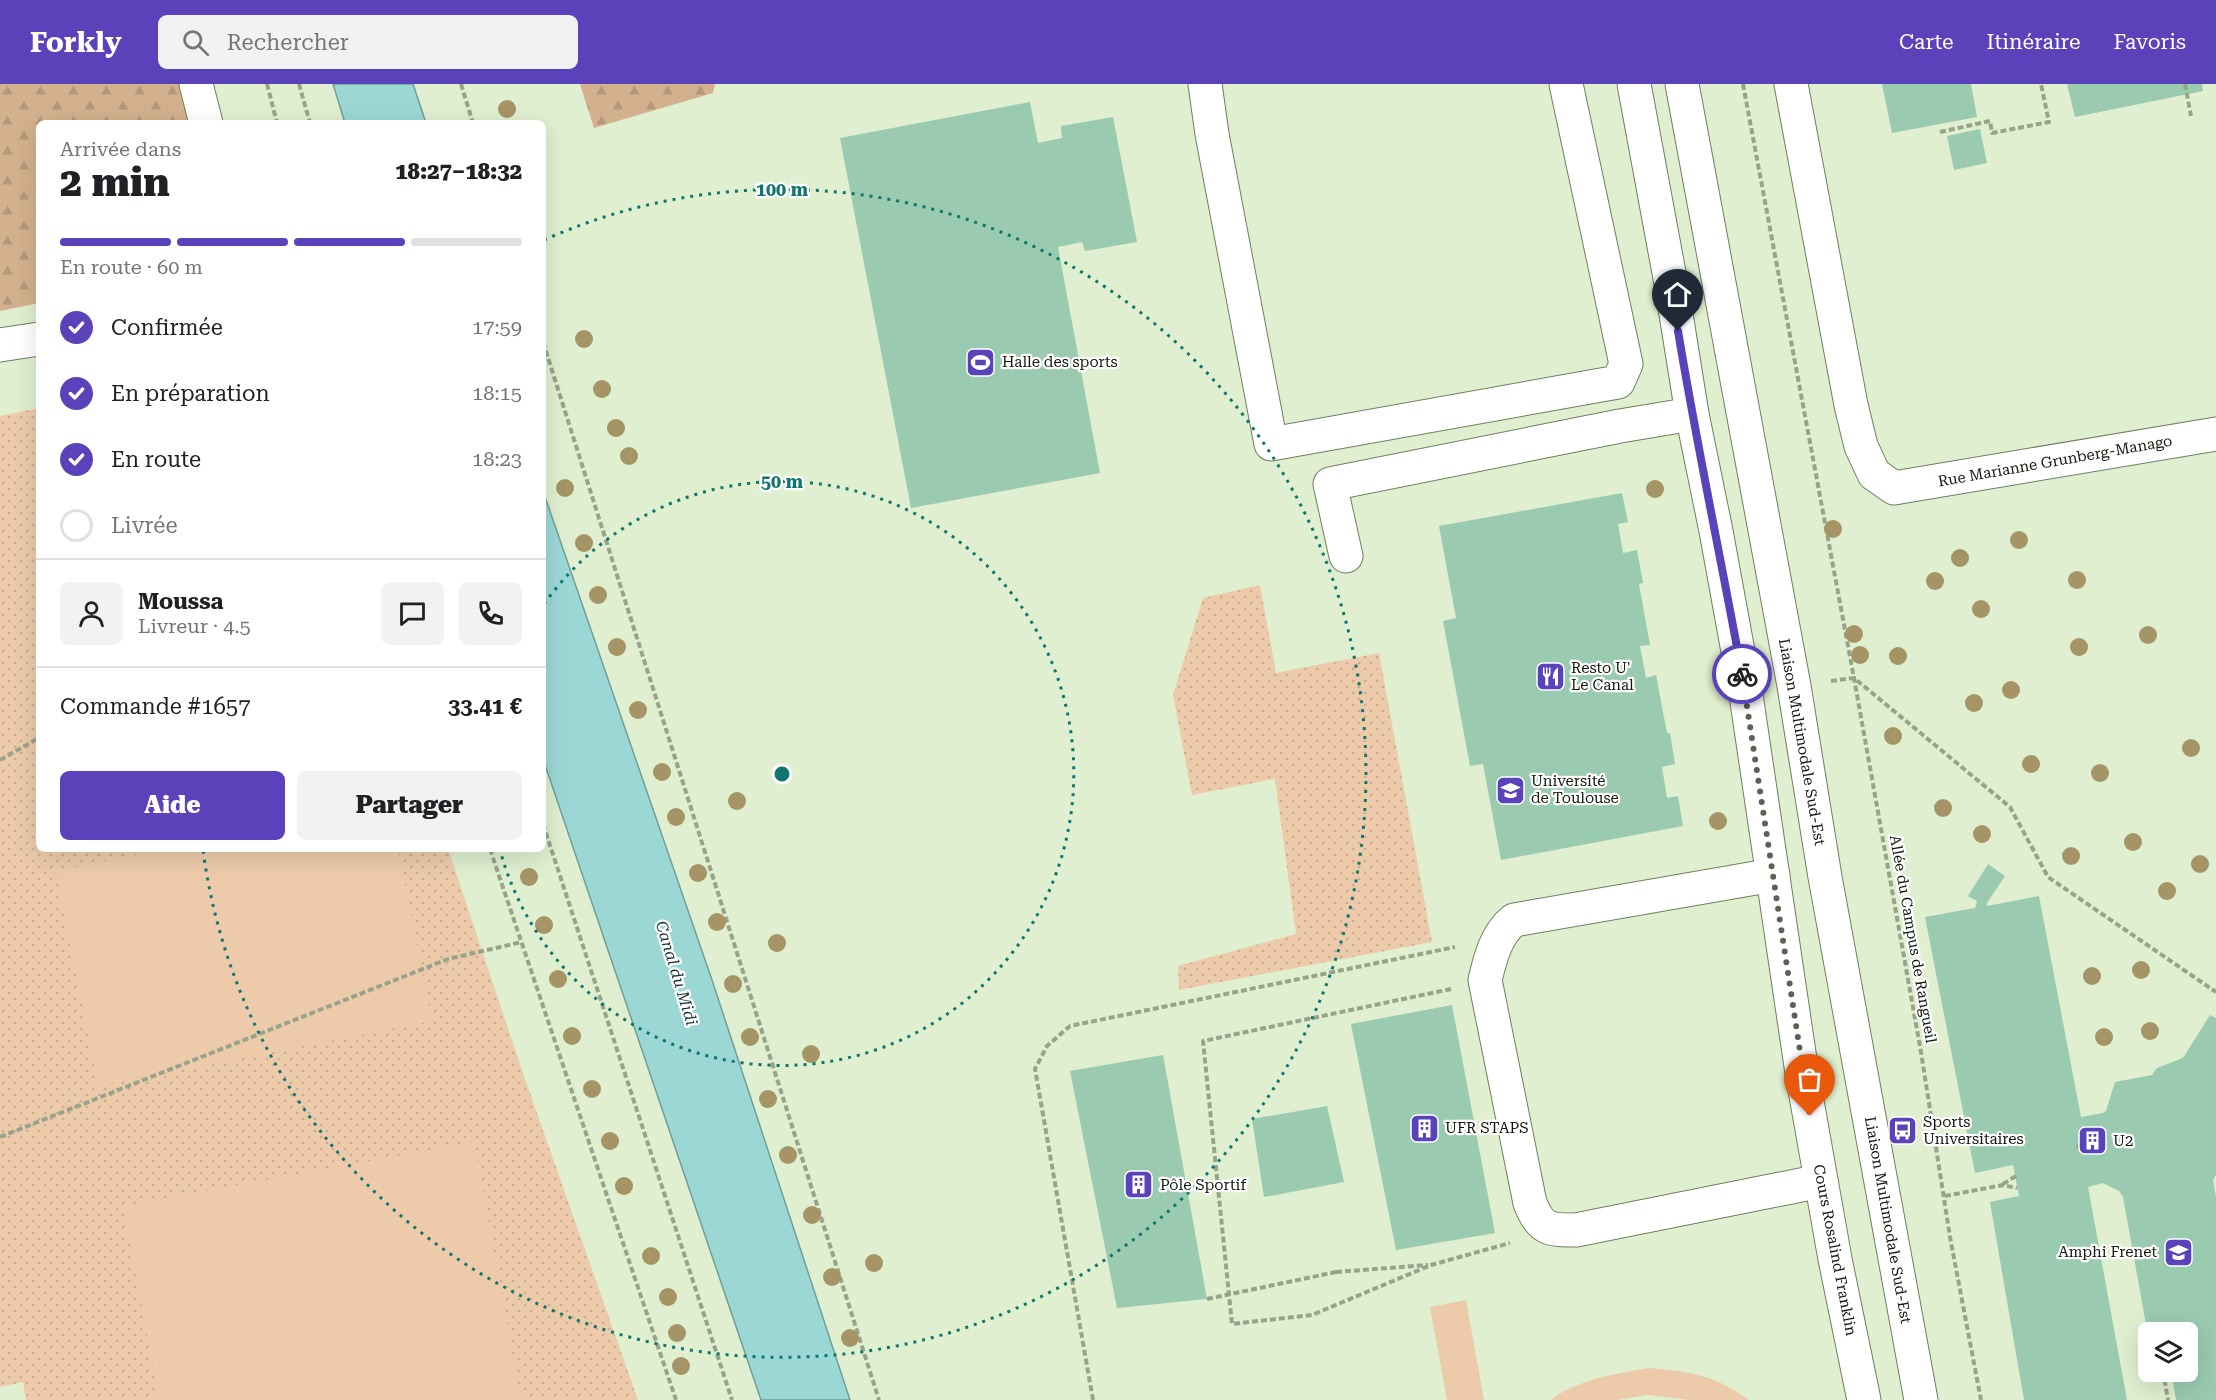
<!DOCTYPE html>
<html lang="fr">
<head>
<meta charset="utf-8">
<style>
	body { margin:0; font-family:"Roboto Serif",serif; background:#f2f2f2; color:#202124; height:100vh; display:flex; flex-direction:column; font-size:22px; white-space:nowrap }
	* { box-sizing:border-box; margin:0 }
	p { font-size:20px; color:#757577 }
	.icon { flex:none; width:33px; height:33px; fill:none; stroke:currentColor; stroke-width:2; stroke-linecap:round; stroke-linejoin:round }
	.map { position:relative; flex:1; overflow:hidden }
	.sheet { position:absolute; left:36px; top:36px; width:510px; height:732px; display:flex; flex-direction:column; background:#fff; border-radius:9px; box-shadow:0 6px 24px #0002 }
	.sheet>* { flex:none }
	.fabs { position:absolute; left:2138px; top:1238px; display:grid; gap:12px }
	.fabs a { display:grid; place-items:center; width:60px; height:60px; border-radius:9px; background:#fff; box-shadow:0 6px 24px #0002; font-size:30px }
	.pin { position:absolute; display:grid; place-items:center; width:51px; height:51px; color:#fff; margin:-62px -26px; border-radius:50% 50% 50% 0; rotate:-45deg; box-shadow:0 0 6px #0007 }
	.pin .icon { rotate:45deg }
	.courier { position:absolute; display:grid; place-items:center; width:60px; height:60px; margin:-30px; border:4px solid #5942ba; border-radius:50%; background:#fff; color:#222; box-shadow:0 2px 8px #0007 }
	.summary em { font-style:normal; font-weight:800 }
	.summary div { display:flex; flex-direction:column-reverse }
	.summary { display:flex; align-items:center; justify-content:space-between; height:102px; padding:0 24px }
	h1 { font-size:39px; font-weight:800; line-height:45px }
	.bar { display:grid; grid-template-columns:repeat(4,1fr); gap:9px 6px; align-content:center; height:72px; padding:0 24px }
	.bar i { height:8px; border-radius:4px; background:#e0e0e0 }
	.bar .current { background:#5942ba }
	.bar p { grid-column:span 4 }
	.line { display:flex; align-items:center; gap:15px; padding:0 24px; border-top:2px solid #e0e0e0 }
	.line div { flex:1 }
	.round { display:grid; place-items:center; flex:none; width:63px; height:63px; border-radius:9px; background:#f2f2f2 }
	ol { padding:0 24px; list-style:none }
	li { display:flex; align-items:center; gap:18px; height:66px }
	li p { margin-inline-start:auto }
	li .icon { padding:6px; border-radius:50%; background:#5942ba; color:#fff; stroke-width:4 }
	li:last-child { color:#757577 }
	li i { width:33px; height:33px; border:3px solid #e0e0e0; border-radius:50% }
	.action { display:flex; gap:12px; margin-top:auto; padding:12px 24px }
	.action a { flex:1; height:69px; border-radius:9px; background:#5942ba; color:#fff; font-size:24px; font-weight:800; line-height:69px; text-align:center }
	.action a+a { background:#f2f2f2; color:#202124 }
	header { display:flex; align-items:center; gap:36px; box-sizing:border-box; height:84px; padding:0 30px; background:#5942ba; color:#fff }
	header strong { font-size:28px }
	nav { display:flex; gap:33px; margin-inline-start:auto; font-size:21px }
	.search { width:420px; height:54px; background:#f2f2f2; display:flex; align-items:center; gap:15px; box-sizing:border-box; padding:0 21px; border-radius:9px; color:#757577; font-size:22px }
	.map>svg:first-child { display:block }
	.grass { fill:url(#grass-dots) }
	.forest { fill:url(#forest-firs) }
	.pitch { fill:#edcbaa }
	.water { fill:#9bd8d5; stroke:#729e99; stroke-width:1.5 }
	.building { fill:#9acab0 }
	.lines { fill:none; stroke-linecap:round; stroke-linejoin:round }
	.minor-casing { stroke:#6f7e61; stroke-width:35 }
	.path { stroke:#97a48b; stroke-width:4; stroke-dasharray:6 3; stroke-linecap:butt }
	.minor { stroke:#fff; stroke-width:33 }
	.path-bridge { stroke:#97a48b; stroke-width:4; stroke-dasharray:6 3; stroke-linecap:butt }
	.tree { fill:#a59465 }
	.done { stroke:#5a6351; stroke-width:6; stroke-dasharray:0 10.8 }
	.route { stroke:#5942ba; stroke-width:8 }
	.ring { fill:none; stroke:#0f766e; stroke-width:3; stroke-dasharray:3 6 }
	.labels { text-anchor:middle; stroke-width:4.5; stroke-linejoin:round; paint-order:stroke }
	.poi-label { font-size:15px; fill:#12180d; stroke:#fff; text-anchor:start }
	.street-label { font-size:15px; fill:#12180d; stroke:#fff }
	.water-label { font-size:16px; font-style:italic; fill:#153433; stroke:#fff }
	.centre { fill:#0f766e; stroke:#fff; stroke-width:3 }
	.ring-label { font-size:18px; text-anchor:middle; font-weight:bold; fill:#0f766e; stroke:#fff; stroke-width:4.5; stroke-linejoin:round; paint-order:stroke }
</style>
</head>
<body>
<header>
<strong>Forkly</strong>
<div class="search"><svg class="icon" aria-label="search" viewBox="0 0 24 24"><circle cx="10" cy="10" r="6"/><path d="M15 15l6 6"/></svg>Rechercher</div>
<nav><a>Carte</a><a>Itinéraire</a><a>Favoris</a></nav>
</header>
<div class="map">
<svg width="2216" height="1316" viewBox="0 0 2216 1316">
	<defs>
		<pattern id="grass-dots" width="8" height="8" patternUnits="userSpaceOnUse" patternTransform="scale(1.5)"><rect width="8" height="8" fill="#edcbaa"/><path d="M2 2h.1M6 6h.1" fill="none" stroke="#caae91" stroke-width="1.8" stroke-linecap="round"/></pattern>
		<pattern id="forest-firs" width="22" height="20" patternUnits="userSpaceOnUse" patternTransform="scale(1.5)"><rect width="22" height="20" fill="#d4b18e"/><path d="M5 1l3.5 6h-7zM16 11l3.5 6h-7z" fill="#b59879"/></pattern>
	</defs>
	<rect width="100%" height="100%" fill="#dfefcf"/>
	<g class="grass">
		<polygon points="39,324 39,765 448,765 525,995 638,1316 26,1316 23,1298 0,1303 0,332"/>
		<polygon points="1260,501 1276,589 1379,569 1432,858 1179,906 1178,882 1296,850 1275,695 1192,711 1173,611 1203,514"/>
	</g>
	<g class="forest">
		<polygon points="0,0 182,0 195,39 39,39 39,219 0,227"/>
		<polygon points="580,0 715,0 713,9 594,44"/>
	</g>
	<g class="pitch">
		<polygon points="166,765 398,765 432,937 98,1002 56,787"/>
		<polygon points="474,1058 521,1316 159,1316 123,1122"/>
		<polygon points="1466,1216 1484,1316 1447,1316 1430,1223"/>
		<path d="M1649,1284C1691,1288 1713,1290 1749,1316H1689L1648,1311L1617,1316H1550C1580,1295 1614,1290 1649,1284Z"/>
	</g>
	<g class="water">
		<polygon points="333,0 413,0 426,39 345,39"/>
		<polygon points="543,407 712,896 850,1316 761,1316 543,675"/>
	</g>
	<g class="building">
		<polygon points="1882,0 1971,0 1977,33 1892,49"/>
		<polygon points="2067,0 2202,0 2203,7 2075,33"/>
		<polygon points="1030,18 1038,59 1062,54 1061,42 1113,33 1137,158 1085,167 1082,158 1058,163 1100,389 911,424 840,54"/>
		<polygon points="1980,45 1987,79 1954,86 1947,52"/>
		<polygon points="1622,409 1628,438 1618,440 1623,469 1637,466 1643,499 1639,500 1650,561 1640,562 1646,594 1656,591 1667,649 1670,649 1675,680 1662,683 1667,714 1678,712 1683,742 1501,776 1483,680 1470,682 1443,537 1456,534 1439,442"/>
		<polygon points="1988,780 2005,792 1987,819 1987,822 2039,812 2081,1033 2103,1029 2106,1027 2115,998 2152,991 2157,984 2183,974 2210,931 2216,934 2216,1091 2213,1096 2216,1113 2216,1316 2176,1316 2171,1287 2187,1287 2187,1248 2164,1248 2163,1243 2147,1246 2123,1113 2119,1107 2103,1099 2088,1103 2127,1316 2024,1316 1990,1118 2019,1112 2013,1081 1975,1089 1925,833 1975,824 1977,817 1968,812"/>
		<polygon points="1452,921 1495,1149 1396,1166 1351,940"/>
		<polygon points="1163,971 1207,1215 1117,1224 1070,987"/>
		<polygon points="1327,1022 1344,1098 1264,1113 1252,1035"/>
	</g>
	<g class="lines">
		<defs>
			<g id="minor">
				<polyline points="196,0 206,39"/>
				<polyline points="1205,0 1212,50 1271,360 1618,298 1626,280 1566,0"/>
				<polyline points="1634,0 1672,205 1692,330 1716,447 1746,611 1802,989 1835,1175 1864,1316"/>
				<polyline points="1682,0 1794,602 1825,793 1921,1316"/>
				<polyline points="1791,0 1851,321 1861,362 1874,390 1894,404 2216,350"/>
				<polyline points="0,261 39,255"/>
				<polyline points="1346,472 1330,400 1620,342 1692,330"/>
				<path d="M1773,791L1514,836C1496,850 1490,875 1485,896L1530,1119C1541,1146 1549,1146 1576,1146L1821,1097"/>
			</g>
		</defs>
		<use href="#minor" class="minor-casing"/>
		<g class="path">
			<polyline points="267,0 277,39"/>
			<polyline points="299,0 310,39"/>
			<polyline points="461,0 473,39"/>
			<polyline points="1743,0 1854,594 1921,968 1950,1153 1981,1316"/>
			<polyline points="2185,0 2191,32"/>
			<polyline points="1940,48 1990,37 1992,49 2049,38 2041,0"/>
			<polyline points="543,258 879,1316"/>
			<polyline points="1831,597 1854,594 2010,723 2048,793 2216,908"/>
			<polyline points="0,676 37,655"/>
			<polyline points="543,740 732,1316"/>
			<polyline points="490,765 676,1316"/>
			<polyline points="1451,905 1203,957 1232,1240 1312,1231 1431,1181 1510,1159"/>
			<polyline points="0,1053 448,875 522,858"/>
			<polyline points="2077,1064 2092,1046 2100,1051 2087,1071"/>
			<polyline points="2003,1100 2016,1092"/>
			<polyline points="1945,1112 2003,1101 2017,1104"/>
			<polyline points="1336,1188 1428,1181"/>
			<polyline points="2155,1244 2156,1248"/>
			<polyline points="2163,1287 2168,1316"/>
			<polyline points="1093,1316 1035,985 1047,962 1070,942 1455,863"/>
		</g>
		<use href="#minor" class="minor"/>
		<polyline class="path-bridge" points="1207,1215 1336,1188"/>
	</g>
	<g class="tree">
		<circle cx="507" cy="25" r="9"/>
		<circle cx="584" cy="255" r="9"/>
		<circle cx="602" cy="305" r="9"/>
		<circle cx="616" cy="344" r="9"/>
		<circle cx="629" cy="372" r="9"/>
		<circle cx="565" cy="404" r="9"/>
		<circle cx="1655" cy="405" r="9"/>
		<circle cx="1833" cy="445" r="9"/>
		<circle cx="2019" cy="456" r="9"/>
		<circle cx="584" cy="459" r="9"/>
		<circle cx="1960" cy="474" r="9"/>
		<circle cx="2077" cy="496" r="9"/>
		<circle cx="1935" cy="497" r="9"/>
		<circle cx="598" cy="511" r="9"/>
		<circle cx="1981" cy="525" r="9"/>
		<circle cx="1854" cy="550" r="9"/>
		<circle cx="2148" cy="551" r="9"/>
		<circle cx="617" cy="563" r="9"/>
		<circle cx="2079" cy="563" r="9"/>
		<circle cx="1860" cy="571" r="9"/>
		<circle cx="1898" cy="572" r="9"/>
		<circle cx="2011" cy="606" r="9"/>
		<circle cx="1974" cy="619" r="9"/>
		<circle cx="638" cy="626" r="9"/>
		<circle cx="1893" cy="652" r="9"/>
		<circle cx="2191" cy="664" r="9"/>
		<circle cx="2031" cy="680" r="9"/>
		<circle cx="662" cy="688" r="9"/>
		<circle cx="2100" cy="689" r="9"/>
		<circle cx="737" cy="717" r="9"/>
		<circle cx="1943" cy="724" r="9"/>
		<circle cx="676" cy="733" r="9"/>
		<circle cx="1718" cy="737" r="9"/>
		<circle cx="1982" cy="750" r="9"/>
		<circle cx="2133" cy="758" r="9"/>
		<circle cx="2071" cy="772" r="9"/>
		<circle cx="2200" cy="780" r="9"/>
		<circle cx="698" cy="789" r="9"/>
		<circle cx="529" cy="793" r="9"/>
		<circle cx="2167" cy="807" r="9"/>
		<circle cx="717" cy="838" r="9"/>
		<circle cx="544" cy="841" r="9"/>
		<circle cx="777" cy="859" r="9"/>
		<circle cx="2141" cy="886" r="9"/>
		<circle cx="2092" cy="892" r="9"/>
		<circle cx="558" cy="895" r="9"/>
		<circle cx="733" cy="900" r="9"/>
		<circle cx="2150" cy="947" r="9"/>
		<circle cx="572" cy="952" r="9"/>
		<circle cx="750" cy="953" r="9"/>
		<circle cx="2104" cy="953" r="9"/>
		<circle cx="811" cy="970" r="9"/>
		<circle cx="592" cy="1005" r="9"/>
		<circle cx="768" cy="1015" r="9"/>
		<circle cx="610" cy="1057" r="9"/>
		<circle cx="788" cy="1071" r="9"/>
		<circle cx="624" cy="1102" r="9"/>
		<circle cx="812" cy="1131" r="9"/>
		<circle cx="651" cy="1172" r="9"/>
		<circle cx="874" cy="1179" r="9"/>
		<circle cx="832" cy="1193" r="9"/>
		<circle cx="668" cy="1213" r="9"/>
		<circle cx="677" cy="1249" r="9"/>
		<circle cx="850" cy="1254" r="9"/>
		<circle cx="681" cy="1282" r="9"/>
	</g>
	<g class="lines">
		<polyline class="done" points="1742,590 1810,1032"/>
		<path class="route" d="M1678,247C1697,362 1721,475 1742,590"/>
	</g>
	<g class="ring">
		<path d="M544 520A292 292 0 1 1 500 766"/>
		<path d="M544 156A584 584 0 1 1 203 766"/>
	</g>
	<defs>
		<symbol id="stadium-square" viewBox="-11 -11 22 22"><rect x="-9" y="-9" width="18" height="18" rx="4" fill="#5942ba" stroke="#fff"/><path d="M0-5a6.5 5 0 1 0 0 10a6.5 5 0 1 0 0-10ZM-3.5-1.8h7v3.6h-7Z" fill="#fff"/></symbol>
		<symbol id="restaurant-square" viewBox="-11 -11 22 22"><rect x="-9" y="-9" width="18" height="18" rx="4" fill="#5942ba" stroke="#fff"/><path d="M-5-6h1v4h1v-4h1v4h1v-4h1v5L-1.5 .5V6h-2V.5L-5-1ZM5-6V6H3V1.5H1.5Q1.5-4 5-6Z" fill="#fff"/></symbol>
		<symbol id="university-square" viewBox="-11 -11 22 22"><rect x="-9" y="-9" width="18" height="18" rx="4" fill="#5942ba" stroke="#fff"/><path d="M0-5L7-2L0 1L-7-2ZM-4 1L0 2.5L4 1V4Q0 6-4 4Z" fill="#fff"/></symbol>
		<symbol id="building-square" viewBox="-11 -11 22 22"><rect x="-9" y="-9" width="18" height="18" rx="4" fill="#5942ba" stroke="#fff"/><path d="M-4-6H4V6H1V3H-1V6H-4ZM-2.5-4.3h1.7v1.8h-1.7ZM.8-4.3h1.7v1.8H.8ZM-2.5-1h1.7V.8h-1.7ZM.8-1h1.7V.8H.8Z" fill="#fff"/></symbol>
		<symbol id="bus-square" viewBox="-11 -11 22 22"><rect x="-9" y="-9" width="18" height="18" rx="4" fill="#5942ba" stroke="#fff"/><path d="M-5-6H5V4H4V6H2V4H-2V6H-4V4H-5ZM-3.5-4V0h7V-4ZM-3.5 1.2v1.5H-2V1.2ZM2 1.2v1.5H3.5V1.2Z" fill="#fff"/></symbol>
	</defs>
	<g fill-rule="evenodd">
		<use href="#stadium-square" x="964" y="262" width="33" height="33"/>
		<use href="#restaurant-square" x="1534" y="576" width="33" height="33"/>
		<use href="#university-square" x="1494" y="690" width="33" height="33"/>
		<use href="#building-square" x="1408" y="1028" width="33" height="33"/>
		<use href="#bus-square" x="1886" y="1030" width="33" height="33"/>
		<use href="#building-square" x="2076" y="1040" width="33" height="33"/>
		<use href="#building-square" x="1122" y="1084" width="33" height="33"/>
		<use href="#university-square" x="2162" y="1152" width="33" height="33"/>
	</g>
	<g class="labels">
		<g class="poi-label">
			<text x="1002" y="283">Halle des sports</text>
			<text x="1571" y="589">Resto U'<tspan x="1571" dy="17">Le Canal</tspan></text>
			<text x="1531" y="702">Université<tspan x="1531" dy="17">de Toulouse</tspan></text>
			<text x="1923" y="1043">Sports<tspan x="1923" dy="17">Universitaires</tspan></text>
			<text x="1445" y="1049">UFR STAPS</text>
			<text x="2113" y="1062">U2</text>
			<text x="1160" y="1106">Pôle Sportif</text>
			<text x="2157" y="1173" text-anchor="end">Amphi Frenet</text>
		</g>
		<g class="street-label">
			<text transform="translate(2055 377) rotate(-10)" y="5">Rue Marianne Grunberg-Manago</text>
			<text transform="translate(1802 658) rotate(80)" y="5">Liaison Multimodale Sud-Est</text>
			<text transform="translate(1913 855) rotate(80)" y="5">Allée du Campus de Rangueil</text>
			<text transform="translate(1888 1136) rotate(80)" y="5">Liaison Multimodale Sud-Est</text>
			<text transform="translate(1835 1166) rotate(79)" y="5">Cours Rosalind Franklin</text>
		</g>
		<g class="water-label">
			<text transform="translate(677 889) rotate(73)" y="6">Canal du Midi</text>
		</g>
	</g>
	<circle cx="782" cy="690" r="9" class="centre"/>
	<g class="ring-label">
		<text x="782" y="112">100 m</text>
		<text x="782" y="404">50 m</text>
	</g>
</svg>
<div class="fabs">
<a><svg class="icon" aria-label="layers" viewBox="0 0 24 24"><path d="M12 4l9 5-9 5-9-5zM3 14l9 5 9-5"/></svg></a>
</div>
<div class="pin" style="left:1810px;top:1032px;background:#ea580c"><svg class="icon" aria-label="bag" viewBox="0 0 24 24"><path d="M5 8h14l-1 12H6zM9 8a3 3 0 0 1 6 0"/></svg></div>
<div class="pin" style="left:1678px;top:247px;background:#1f2937"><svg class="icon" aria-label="home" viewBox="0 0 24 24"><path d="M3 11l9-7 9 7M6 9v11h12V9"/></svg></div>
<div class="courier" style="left:1742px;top:590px"><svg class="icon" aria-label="bike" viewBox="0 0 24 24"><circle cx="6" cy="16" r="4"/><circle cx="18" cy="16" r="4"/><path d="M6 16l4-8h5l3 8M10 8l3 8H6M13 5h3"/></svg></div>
<section class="sheet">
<div class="summary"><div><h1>2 min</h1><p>Arrivée dans</p></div><em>18:27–18:32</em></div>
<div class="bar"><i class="current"></i><i class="current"></i><i class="current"></i><i></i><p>En route · 60 m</p></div>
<ol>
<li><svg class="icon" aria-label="check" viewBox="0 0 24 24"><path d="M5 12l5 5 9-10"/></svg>Confirmée<p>17:59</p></li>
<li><svg class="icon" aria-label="check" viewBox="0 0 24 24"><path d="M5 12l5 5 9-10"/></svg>En préparation<p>18:15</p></li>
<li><svg class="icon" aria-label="check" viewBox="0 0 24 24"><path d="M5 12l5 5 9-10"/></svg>En route<p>18:23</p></li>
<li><i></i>Livrée</li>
</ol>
<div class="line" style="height:108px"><a class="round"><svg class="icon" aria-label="person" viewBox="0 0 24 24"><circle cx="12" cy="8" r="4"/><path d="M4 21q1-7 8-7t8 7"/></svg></a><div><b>Moussa</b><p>Livreur · 4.5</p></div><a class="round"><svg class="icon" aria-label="chat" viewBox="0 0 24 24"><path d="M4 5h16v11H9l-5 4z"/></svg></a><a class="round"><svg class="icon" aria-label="phone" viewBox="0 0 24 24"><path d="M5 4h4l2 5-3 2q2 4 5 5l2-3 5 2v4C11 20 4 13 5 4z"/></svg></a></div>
<div class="line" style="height:78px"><div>Commande #1657</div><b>33.41 €</b></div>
<div class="action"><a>Aide</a><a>Partager</a></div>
</section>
</div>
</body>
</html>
